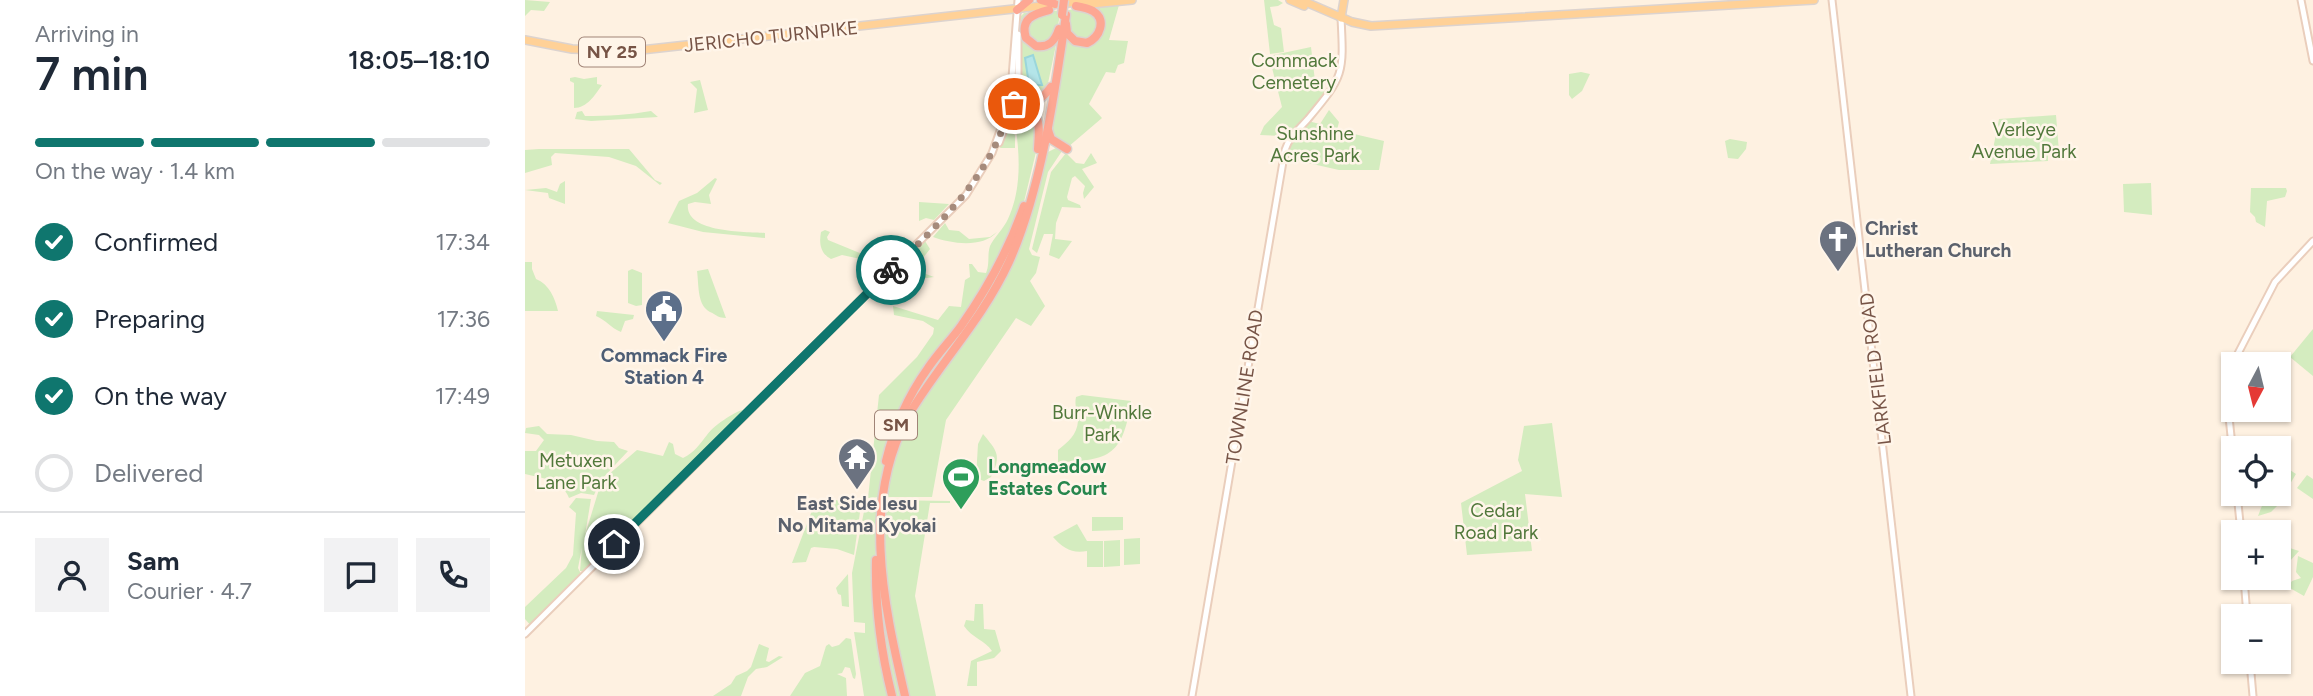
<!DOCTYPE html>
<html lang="en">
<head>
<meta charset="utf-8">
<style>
	body { margin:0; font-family:Figtree,sans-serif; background:#f2f2f3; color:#1f2937; height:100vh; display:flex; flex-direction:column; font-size:26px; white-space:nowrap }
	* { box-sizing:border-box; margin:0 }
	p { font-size:23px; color:#747a83 }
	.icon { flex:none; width:38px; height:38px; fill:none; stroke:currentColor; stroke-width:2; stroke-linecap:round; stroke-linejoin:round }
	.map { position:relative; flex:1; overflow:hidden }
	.details { display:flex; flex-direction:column; background:#fff; width:525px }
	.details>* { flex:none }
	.needle { width:46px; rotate:187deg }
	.tools { position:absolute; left:1696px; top:352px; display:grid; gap:14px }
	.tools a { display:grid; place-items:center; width:70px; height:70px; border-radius:0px; background:#fff; box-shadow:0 2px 5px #0004; font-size:35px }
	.pin { position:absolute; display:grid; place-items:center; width:60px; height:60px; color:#fff; margin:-30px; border:4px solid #fff; border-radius:50%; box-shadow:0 2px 7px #0007 }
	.courier { position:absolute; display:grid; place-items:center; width:70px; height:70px; margin:-35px; border:5px solid #0f766e; border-radius:50%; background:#fff; color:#222; box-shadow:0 2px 9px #0007 }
	.head em { font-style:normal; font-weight:600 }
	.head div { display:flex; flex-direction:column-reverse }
	.head { display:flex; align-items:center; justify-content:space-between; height:119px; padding:0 35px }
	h1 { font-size:46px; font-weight:600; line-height:52px }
	.bar { display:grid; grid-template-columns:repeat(4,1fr); gap:10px 7px; align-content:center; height:84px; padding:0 35px }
	.bar i { height:9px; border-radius:5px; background:#e0e1e3 }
	.bar .on { background:#0f766e }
	.bar p { grid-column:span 4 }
	.line { display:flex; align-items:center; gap:18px; padding:0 35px; border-top:2px solid #e0e1e3 }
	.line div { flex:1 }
	.round { display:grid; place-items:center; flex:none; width:74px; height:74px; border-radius:0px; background:#f2f2f3 }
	ol { padding:0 35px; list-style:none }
	li { display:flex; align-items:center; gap:21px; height:77px }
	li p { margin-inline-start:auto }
	li .icon { padding:7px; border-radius:50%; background:#0f766e; color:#fff; stroke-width:4 }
	li:last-child { color:#747a83 }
	li i { width:38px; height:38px; border:4px solid #e0e1e3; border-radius:50% }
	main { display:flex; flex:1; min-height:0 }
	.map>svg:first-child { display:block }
	.green { fill:#d4ecbf }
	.water { fill:#b4e5e9; stroke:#9ad6db; stroke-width:2 }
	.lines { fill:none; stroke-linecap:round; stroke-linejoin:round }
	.secondary-casing { stroke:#eacebc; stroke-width:9 }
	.primary-casing { stroke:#dcd3cf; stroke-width:10 }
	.highway-casing { stroke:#dcd3cf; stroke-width:11 }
	.secondary { stroke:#fff; stroke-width:5 }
	.primary { stroke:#ffd197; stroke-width:7 }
	.highway { stroke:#fda793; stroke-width:8 }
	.highway-bridge-casing { stroke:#dcd3cf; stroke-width:11; stroke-linecap:butt }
	.highway-bridge { stroke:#fda793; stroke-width:8 }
	.done { stroke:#a68b7c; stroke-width:7; stroke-dasharray:0 12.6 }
	.route { stroke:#0f766e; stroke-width:9 }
	.labels { text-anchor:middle; stroke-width:5; stroke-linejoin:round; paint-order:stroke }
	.shield { fill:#fff5e9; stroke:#a08477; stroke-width:2 }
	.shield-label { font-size:18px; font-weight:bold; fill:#775446 }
	.street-label { font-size:19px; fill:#775446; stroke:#fff5e9 }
	.park-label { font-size:19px; fill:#51783b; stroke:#fff5e9 }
	.worship-label { font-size:19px; font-weight:bold; fill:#5b616d; stroke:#fff5e9; text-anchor:start }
	.service-label { font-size:19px; font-weight:bold; fill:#4e5e75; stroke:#fff5e9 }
	.leisure-label { font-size:19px; font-weight:bold; fill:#27864d; stroke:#fff5e9; text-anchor:start }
</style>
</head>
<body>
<main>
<section class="details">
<div class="head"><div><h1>7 min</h1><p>Arriving in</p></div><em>18:05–18:10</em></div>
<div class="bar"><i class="on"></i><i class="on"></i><i class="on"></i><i></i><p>On the way · 1.4 km</p></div>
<ol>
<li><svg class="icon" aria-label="check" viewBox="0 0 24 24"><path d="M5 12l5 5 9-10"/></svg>Confirmed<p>17:34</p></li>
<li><svg class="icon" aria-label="check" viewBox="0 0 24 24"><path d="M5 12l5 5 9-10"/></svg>Preparing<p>17:36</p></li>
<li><svg class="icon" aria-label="check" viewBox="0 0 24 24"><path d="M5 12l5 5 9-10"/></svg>On the way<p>17:49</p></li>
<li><i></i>Delivered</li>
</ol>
<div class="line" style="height:126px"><a class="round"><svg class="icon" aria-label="person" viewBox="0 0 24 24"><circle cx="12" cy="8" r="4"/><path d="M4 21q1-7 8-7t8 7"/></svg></a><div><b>Sam</b><p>Courier · 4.7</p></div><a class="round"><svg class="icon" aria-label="chat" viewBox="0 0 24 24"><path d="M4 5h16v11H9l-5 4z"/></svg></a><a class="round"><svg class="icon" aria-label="phone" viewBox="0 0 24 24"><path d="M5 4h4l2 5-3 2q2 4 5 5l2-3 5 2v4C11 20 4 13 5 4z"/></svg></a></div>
</section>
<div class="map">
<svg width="1788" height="696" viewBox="0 0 1788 696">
	<rect width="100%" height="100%" fill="#fef1e1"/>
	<g class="green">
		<polygon points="0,0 25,2 19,11 6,10 0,16"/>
		<polygon points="739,0 753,0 758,3 753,6 745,7 749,25 756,28 759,52 745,54"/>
		<polygon points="592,2 594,5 584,40 603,41 599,63 593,65 590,73 581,72 564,104 577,118 543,147 524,135 540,30 561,44 577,25 562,7"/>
		<path d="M555,8L573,18L571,36L554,42C543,28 541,27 544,10Z"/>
		<polygon points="536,10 531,35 519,45 503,39 502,21 522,12"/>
		<polygon points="513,12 498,31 515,48 533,35 521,93 501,102 492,100 496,16 499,13"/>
		<polygon points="786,47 790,81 803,91 762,139 759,125 760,139 758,141 757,136 735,135 739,126 757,107 744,56"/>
		<polygon points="1056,72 1065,74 1057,91 1047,99 1044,95 1044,74"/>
		<path d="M50,77L59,79L72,77V84L77,85C70,95 62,108 49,108V83L45,81V78Z"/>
		<polygon points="175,80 183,110 169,113 172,89 165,82"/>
		<path d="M491,106L509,115L511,152L498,206L462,284L397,373L359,461L354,497L343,498L354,395L392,357L408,334L409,328L398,321L369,315L368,306L413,320L424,306L436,307L440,280L445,277L444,264H447L453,272L461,273C465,264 462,255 465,246C468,239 479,228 483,219C496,191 495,159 491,129L484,124Z"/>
		<polygon points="804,110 814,122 812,130 859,141 854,170 814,170 761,158 761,148 783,121 795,124"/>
		<path d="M57,111L60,116C83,116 104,115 126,111L133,117L66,121L50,119L52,112Z"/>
		<polygon points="1531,115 1534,152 1523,154 1523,161 1465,164 1474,119"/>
		<polygon points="486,131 490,135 490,148 475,148 481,132"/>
		<polygon points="1205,139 1222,142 1221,149 1213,159 1203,158 1200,141"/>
		<polygon points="531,148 537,151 523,172 504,249 507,255 515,257 511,273 505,281 520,306 506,326 491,318 421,420 407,497 359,497 380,425 470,293 519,159 523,152"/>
		<polygon points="14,149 104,149 130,180 137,183 135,185 111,166 84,157 30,153 26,157 27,165 0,173 0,150"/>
		<polygon points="541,153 551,163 559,164 566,153 572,163 557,169 569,187 559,199 558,193 560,186 550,176 547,178 542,197 543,200 555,205 556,208 537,207 531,223 530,239 547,241 534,259 524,255 528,234 519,234 512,253 507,249 526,172"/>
		<path d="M190,178L192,179L184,195L186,204L170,202L163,204C159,233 221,232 240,233V238L178,232L143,223L154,201L172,193Z"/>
		<polygon points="40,181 40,204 24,198 23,193 0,190 21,188 32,192 35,184"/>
		<polygon points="1626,183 1627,215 1599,212 1598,184"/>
		<polygon points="1726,188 1761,188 1762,191 1760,197 1742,201 1740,227 1731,222 1730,217 1725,212"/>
		<polygon points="394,202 424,204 409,220 401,218 394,221"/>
		<path d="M420,223L424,230L434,231L444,239L465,237L472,232C458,248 427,244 408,237Z"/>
		<path d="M300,230L305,232L302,237L303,240L364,265L317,255L306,259C295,253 294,243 296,232Z"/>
		<path d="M400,241L405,249C393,265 384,268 409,277L388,280L380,269L370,280L366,275Z"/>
		<path d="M0,262H7V269L11,279C24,284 30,298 33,311H0Z"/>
		<polygon points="107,269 117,273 117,305 111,306 103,303 103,271"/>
		<path d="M183,269L201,318C193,318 192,315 185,312C172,305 174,286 172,271Z"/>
		<path d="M72,311L109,315L108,319L100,321L96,332C86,328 81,320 71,316Z"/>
		<polygon points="1788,329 1788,376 1765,357"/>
		<path d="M557,395L606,401C598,454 586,461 533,462V450C543,442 552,435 553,421C553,412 549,406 551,397Z"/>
		<path d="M218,410L97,533L80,523L69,524L67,530L69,561L60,571H55L57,547L53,568L57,576L7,627L0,619V607L41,568L48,555L51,513L44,507L51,498L66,499L60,535L75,486L83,475L112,450L138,456L144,442L148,444L150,454L158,458C170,452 174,445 182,435C187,427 210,411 218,410Z"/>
		<polygon points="1027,423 1037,497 1000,494 1007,551 942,555 936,503 997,471 993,460 999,426"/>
		<path d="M14,426L22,434L46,435L72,441L89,442L94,448L103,451L76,480L69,495L56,493L44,498C37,480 17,478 0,474V451H11L19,440L14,435L0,433L1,428Z"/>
		<path d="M458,434C472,451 477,455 466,477L459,481L451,478L453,444Z"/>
		<polygon points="1762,468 1771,474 1762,489 1754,483 1754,469"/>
		<polygon points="1782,475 1788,479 1788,499 1772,488"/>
		<polygon points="1734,494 1756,496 1759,499 1746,512 1733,516 1738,503"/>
		<polygon points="291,500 311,500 336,505 329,555 312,549 289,547 286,548 281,562 267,563"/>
		<polygon points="359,500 425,501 425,503 405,503 390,596 411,696 381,696 358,577"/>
		<polygon points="341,501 353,501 350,559 365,696 339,696 329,632 340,633 340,623 329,622 327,573"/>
		<polygon points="567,517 598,517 598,530 567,531"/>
		<path d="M552,524L562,541H578V567H562V551C547,554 538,548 528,537Z"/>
		<polygon points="615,538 615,564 599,565 599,539"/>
		<polygon points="595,540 595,566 579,567 579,541"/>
		<polygon points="354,544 379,696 368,696 356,630"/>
		<polygon points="1759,546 1774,551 1765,561 1756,565 1754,564 1754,555"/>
		<polygon points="1773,556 1788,563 1788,577 1779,596 1763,587 1767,581 1776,578 1771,572"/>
		<polygon points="323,574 324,607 317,606 316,595 313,594 311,588"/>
		<path d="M450,604H458L459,629L470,630L476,651L469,658L452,662V686H442L446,661L467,651C460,640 447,638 439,626L441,620L449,621Z"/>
		<polygon points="321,638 326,639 331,674 330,679 328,678 325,668 320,667 317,673 312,674 321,678 322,696 265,696 280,673 295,666 301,646 304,644 307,647 314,645"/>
		<polygon points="234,644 244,648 241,661 244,662 254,656 258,657 242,667 231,669 223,677 216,696 188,696 206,684 211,676 222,671 226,667"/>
	</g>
	<polygon class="water" points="508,55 517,85 504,85 500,58"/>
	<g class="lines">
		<defs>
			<g id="secondary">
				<polyline points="1307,0 1386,696"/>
				<polyline points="1776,0 1788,61"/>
				<polyline points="474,143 489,104 493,84 493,34"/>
				<polyline points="1708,455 1702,398 1706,367 1750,282 1788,241"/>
				<polyline points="1712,494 1716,532"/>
				<polyline points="1719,578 1722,616"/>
				<polyline points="0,634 441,195 467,153 485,103 493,0"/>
				<polyline points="1725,662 1728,696"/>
				<path d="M667,696L760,150C764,137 774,129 783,119C819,76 819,74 816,18"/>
			</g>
			<g id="primary">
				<polyline points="765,0 779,6"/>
				<polyline points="776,0 827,22 846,26 1289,0"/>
				<polyline points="566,4 607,0"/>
				<polyline points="816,18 819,0"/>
				<polyline points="0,40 47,49 107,51 571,0"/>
			</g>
			<g id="highway">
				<polyline points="516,0 530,4"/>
				<polyline points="492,10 504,0"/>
				<path d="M524,10C508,14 495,19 501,38L511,46C524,48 530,41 534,29"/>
				<path d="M541,24L542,33L550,41L562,43C575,37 582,20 568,11C563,8 557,7 551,6"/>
				<path d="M497,102C511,104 518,98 526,87"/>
				<path d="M485,103C516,110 515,119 513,149"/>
				<polyline points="523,130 526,139 542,149"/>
				<path d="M361,461C369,427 383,396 403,368C413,353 426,340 436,326C462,289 484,249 499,206"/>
				<path d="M351,560C350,606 356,652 367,696"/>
				<path d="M380,696C358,601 334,497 388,408C420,357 458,318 484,262C516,191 530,92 541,15"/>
			</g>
		</defs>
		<use href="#secondary" class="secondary-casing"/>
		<use href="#primary" class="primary-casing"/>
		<use href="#highway" class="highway-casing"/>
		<use href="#secondary" class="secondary"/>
		<use href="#primary" class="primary"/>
		<use href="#highway" class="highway"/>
		<defs>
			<polyline id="highway-bridge" points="537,15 539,0"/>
		</defs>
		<use href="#highway-bridge" class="highway-bridge-casing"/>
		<use href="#highway-bridge" class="highway-bridge"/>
	</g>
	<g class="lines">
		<path class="done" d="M366,270C418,220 470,173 486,100L490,101L489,104"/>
		<polyline class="route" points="89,544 366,270"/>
	</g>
	<defs>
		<symbol id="church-pin" viewBox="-11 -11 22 30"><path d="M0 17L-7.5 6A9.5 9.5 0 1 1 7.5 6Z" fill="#6b7280" stroke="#fff5e9"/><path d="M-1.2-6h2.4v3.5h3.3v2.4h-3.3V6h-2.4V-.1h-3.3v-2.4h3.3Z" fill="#fff"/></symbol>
		<symbol id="civic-pin" viewBox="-11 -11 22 30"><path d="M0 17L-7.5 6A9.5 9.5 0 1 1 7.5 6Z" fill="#5c6f8a" stroke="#fff5e9"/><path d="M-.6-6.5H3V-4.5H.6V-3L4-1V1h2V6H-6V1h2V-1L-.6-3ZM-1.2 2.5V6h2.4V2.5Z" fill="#fff"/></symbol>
		<symbol id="temple-pin" viewBox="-11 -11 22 30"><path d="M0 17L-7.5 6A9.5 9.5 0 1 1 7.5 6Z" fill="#6b7280" stroke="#fff5e9"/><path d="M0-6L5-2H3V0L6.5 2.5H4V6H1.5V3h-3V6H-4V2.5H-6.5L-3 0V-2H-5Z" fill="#fff"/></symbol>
		<symbol id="stadium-pin" viewBox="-11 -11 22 30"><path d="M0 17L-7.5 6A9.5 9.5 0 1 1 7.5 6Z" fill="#2e9e5b" stroke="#fff5e9"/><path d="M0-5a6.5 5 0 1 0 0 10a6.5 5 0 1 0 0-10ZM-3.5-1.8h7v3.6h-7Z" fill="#fff"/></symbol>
	</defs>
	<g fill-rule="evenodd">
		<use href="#church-pin" x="1291" y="217" width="44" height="60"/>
		<use href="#civic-pin" x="117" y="287" width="44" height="60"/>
		<use href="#temple-pin" x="310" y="435" width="44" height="60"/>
		<use href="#stadium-pin" x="414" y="455" width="44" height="60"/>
	</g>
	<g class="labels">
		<g class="shield">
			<rect x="54" y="37.5" width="66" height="29" rx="5"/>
			<rect x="350" y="410.5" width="42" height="29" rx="5"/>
		</g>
		<g class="shield-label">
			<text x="87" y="58">NY 25</text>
			<text x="371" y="431">SM</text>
		</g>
		<g class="street-label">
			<text transform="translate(246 36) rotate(-6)" y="7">JERICHO TURNPIKE</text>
			<text transform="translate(1350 369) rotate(-97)" y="7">LARKFIELD ROAD</text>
			<text transform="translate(719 387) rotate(-81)" y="7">TOWNLINE ROAD</text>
		</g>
		<g class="park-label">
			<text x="769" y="67">Commack<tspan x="769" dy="22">Cemetery</tspan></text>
			<text x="1499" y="136">Verleye<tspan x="1499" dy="22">Avenue Park</tspan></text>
			<text x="790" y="140">Sunshine<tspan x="790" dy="22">Acres Park</tspan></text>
			<text x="577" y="419">Burr-Winkle<tspan x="577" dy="22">Park</tspan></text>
			<text x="51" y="467">Metuxen<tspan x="51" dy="22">Lane Park</tspan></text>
			<text x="971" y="517">Cedar<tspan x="971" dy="22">Road Park</tspan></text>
		</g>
		<g class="worship-label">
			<text x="1340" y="235">Christ<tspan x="1340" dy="22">Lutheran Church</tspan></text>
			<text x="332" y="510" text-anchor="middle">East Side Iesu<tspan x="332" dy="22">No Mitama Kyokai</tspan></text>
		</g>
		<g class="service-label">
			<text x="139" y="362">Commack Fire<tspan x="139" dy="22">Station 4</tspan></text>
		</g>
		<g class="leisure-label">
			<text x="463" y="473">Longmeadow<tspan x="463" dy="22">Estates Court</tspan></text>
		</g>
	</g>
</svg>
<div class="tools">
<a><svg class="needle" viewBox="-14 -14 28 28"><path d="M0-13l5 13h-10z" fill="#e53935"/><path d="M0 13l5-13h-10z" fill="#747a83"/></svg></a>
<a><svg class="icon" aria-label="locate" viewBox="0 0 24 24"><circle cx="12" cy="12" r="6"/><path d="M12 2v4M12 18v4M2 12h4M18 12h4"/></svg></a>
<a>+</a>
<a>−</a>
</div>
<div class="pin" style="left:489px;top:104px;background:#ea580c"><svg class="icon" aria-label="bag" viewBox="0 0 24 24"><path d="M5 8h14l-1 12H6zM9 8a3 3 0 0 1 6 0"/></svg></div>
<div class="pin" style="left:89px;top:544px;background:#1f2937"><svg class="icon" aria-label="home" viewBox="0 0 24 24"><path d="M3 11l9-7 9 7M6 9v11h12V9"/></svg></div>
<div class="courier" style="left:366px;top:270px"><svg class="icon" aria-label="bike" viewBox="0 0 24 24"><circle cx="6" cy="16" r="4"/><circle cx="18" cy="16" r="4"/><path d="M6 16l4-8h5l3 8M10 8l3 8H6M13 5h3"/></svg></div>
</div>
</main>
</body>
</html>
